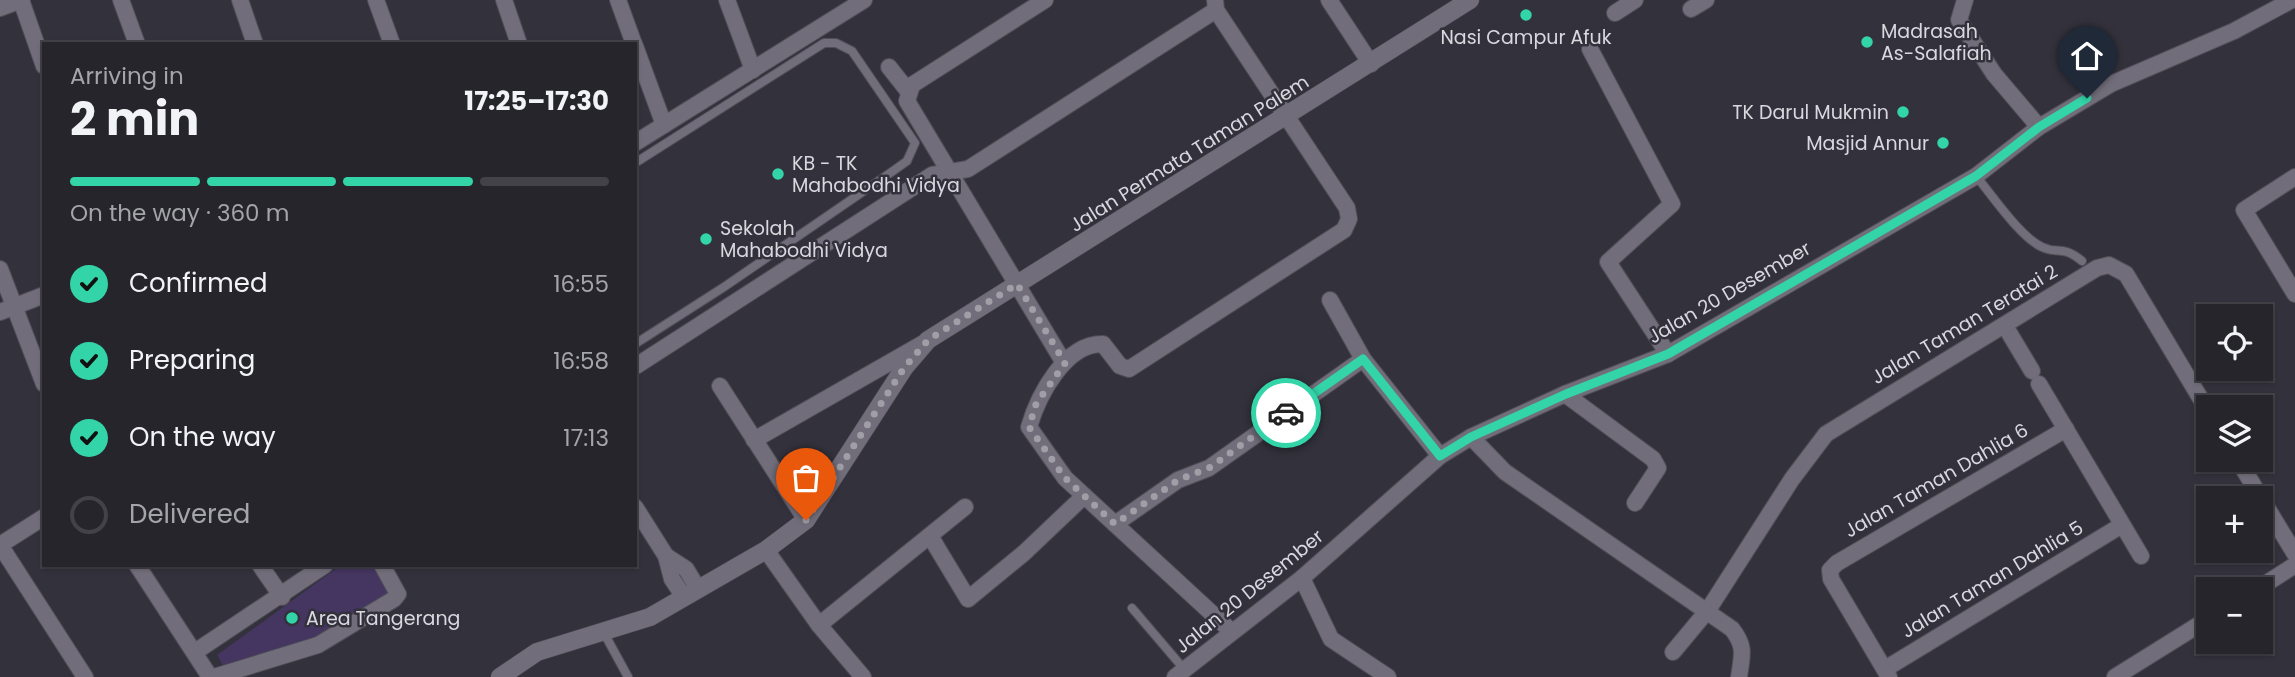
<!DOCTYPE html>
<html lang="en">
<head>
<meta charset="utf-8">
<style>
	body { margin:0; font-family:Poppins,sans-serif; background:#2e2d34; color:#f1f3f6; height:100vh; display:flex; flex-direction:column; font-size:26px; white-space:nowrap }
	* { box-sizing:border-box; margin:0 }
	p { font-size:23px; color:#a4a5a9 }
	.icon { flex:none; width:38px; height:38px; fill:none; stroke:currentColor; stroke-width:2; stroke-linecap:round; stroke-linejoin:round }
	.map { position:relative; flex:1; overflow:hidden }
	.sheet { position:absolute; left:42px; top:42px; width:595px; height:525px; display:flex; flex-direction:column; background:#26252c; border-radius:0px; box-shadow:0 2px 5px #0004,0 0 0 2px #424248 }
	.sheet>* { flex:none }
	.fabs { position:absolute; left:2196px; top:304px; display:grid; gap:14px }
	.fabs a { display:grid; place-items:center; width:77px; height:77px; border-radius:0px; background:#26252c; box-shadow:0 2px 5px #0004,0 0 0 2px #424248; font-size:35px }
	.pin { position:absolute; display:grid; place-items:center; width:60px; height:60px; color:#fff; margin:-72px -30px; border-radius:50% 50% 50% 0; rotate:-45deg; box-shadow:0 0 7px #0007 }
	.pin .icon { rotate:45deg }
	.courier { position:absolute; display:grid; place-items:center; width:70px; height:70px; margin:-35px; border:5px solid #32d4a8; border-radius:50%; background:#fff; color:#222; box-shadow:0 2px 9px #0007 }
	.summary em { font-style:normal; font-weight:700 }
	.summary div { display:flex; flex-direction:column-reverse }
	.summary { display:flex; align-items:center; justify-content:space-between; height:119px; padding:0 28px }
	h1 { font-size:46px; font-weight:700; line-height:52px }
	.bar { display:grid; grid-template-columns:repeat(4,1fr); gap:10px 7px; align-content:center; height:84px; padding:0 28px }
	.bar i { height:9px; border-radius:5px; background:#424248 }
	.bar .on { background:#32d4a8 }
	.bar p { grid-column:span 4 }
	ol { padding:0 28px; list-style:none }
	li { display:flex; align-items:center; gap:21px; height:77px }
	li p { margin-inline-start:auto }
	li .icon { padding:7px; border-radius:50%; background:#32d4a8; color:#111; stroke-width:4 }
	li:last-child { color:#a4a5a9 }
	li i { width:38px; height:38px; border:4px solid #424248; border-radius:50% }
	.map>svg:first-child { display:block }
	.green { fill:#443561 }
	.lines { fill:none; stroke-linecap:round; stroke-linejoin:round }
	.service-casing { stroke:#504e57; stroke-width:10 }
	.minor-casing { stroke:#504e57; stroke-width:18 }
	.tertiary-casing { stroke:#504e57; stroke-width:19 }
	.service { stroke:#716d7a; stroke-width:8 }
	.minor { stroke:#716d7a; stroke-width:16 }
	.tertiary { stroke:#716d7a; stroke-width:18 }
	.done { stroke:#a09ea6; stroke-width:7; stroke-dasharray:0 12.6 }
	.route { stroke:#32d4a8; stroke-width:9 }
	.poi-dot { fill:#32d4a8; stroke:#33313b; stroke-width:2.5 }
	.labels { text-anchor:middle; stroke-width:5; stroke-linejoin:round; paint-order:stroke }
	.poi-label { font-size:19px; fill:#dad8df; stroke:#33313b; text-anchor:start }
	.street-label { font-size:19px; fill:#dad8df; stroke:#33313b }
</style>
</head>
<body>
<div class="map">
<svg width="2295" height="677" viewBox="0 0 2295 677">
	<rect width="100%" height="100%" fill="#33313b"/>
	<polygon class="green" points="341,565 374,565 392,591 306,647 226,671 217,655"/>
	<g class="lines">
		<defs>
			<g id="service">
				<polyline points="635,163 824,43 836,43 852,51 915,143 907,161 893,171 724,287 635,344"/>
				<path d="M1976,176C1992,195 2020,237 2042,247C2058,255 2061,244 2082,261"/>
				<polyline points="1132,608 1184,669"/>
				<polyline points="604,633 628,677"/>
			</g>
			<g id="minor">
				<polyline points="21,0 44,66"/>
				<polyline points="121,0 137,44"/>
				<polyline points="240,0 255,44"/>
				<polyline points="376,0 392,44"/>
				<polyline points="504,0 519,44"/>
				<polyline points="618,0 634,44"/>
				<polyline points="727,0 753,70"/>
				<polyline points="1045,0 912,85 907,101 1064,363"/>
				<path d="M1215,0L1216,10L1347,208L1349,219L1344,230L1129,369L1120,366L1103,344C1065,343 1038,396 1029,427L1065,478L1231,631"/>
				<polyline points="1329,0 1371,64"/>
				<polyline points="1965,0 1959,20 1994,74 2039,127"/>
				<polyline points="0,8 22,0"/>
				<polyline points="1691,9 1706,0"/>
				<polyline points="1615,13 1635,0"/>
				<polyline points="635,46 664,125"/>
				<polyline points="1590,49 1672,204 1608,262 1668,354"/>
				<polyline points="889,67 908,91"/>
				<polyline points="635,143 864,0"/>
				<polyline points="2295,177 2244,210 2295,294"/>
				<polyline points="0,269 44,384"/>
				<polyline points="1330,300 1363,359 1440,456"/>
				<polyline points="0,312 44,295"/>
				<polyline points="2005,326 2032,371"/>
				<polyline points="636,366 932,175 968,169 1216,10"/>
				<polyline points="2039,384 2141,556"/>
				<polyline points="720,386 806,520"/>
				<polyline points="1565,394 1653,459 1658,468 1635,503"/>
				<path d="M1471,437L1505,472L1732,629C1746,647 1742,655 1739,677"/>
				<polyline points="754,440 922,344"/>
				<polyline points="2238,460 2295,554"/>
				<polyline points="635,507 666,556 672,579 684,597"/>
				<polyline points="1115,524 1178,480 1209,468 1363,359"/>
				<polyline points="930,536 968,599 1024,553 1084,496"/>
				<polyline points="0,545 85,677"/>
				<polyline points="0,545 44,517"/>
				<polyline points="766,550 819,625 863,677"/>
				<polyline points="666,556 686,569 698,589"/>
				<polyline points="137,565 210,677"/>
				<polyline points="260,565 282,597"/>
				<polyline points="1302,578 1331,639 1388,677"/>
				<polyline points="2256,590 2295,565"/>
				<polyline points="819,625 965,507"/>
				<polyline points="195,652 325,565"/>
				<polyline points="1673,652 1708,610 1792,479 1826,434 2097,268 2109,265 2126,274 2208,411"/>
				<polyline points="1885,669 2122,525"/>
				<polyline points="214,677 318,645 394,599 398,594 382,565"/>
				<polyline points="1175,677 1302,578 1440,456 1471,437 1565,394 1668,354 1976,176 2039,127 2111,84 2234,31 2292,0"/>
				<polyline points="1889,677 1831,579 1830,570 1837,563 2066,429"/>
				<polyline points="2115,677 2208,619"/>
			</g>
			<polyline id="tertiary" points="500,677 537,652 650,617 766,550 806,520 904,368 928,340 1470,0"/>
		</defs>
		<use href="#service" class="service-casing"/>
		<use href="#minor" class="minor-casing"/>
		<use href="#tertiary" class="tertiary-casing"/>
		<use href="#service" class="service"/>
		<use href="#minor" class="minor"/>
		<use href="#tertiary" class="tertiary"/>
	</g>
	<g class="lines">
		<polyline class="done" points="806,520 904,368 928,340 1017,284 1065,363 1036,404 1029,427 1065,478 1115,524 1178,480 1209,468 1286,413"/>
		<polyline class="route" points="1286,413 1363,359 1440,456 1471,437 1566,394 1668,354 1976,176 2039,127 2087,98"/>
	</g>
	<g class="poi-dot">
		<circle cx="1526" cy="15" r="7"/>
		<circle cx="1867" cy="42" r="7"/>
		<circle cx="1903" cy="112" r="7"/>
		<circle cx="1943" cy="143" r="7"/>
		<circle cx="778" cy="174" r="7"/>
		<circle cx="706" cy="239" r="7"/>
		<circle cx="292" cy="618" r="7"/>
	</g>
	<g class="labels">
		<g class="poi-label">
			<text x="1881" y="38">Madrasah<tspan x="1881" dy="22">As-Salafiah</tspan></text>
			<text x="1526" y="44" text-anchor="middle">Nasi Campur Afuk</text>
			<text x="1889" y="119" text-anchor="end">TK Darul Mukmin</text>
			<text x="1929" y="150" text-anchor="end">Masjid Annur</text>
			<text x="792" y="170">KB - TK<tspan x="792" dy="22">Mahabodhi Vidya</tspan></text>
			<text x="720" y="235">Sekolah<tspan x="720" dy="22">Mahabodhi Vidya</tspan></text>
			<text x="306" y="625">Area Tangerang</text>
		</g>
		<g class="street-label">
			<text transform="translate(1189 153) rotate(-32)" y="7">Jalan Permata Taman Palem</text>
			<text transform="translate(1729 292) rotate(-30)" y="7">Jalan 20 Desember</text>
			<text transform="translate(1964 324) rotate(-31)" y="7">Jalan Taman Teratai 2</text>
			<text transform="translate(1936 480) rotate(-30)" y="7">Jalan Taman Dahlia 6</text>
			<text transform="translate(1992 579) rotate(-31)" y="7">Jalan Taman Dahlia 5</text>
			<text transform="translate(1249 591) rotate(-39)" y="7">Jalan 20 Desember</text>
		</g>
	</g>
</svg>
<div class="fabs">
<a><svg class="icon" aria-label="locate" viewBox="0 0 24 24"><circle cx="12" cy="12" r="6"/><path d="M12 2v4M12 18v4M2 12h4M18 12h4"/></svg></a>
<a><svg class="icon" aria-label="layers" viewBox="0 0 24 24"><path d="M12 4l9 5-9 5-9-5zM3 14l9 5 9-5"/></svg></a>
<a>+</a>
<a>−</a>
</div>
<div class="pin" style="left:806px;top:520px;background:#ea580c"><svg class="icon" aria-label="bag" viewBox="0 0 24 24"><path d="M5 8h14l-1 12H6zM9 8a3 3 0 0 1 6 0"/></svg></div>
<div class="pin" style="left:2087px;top:98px;background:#1f2937"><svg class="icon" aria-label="home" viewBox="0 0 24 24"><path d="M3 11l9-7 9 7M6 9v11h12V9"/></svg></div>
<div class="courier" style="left:1286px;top:413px"><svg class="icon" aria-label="car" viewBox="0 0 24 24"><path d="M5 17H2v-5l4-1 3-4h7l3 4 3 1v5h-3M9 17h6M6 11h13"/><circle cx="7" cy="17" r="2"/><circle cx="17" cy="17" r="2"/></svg></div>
<section class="sheet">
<div class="summary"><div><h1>2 min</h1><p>Arriving in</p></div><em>17:25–17:30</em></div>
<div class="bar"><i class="on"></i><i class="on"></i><i class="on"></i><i></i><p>On the way · 360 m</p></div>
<ol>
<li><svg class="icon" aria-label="check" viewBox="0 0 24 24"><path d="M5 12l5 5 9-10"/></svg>Confirmed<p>16:55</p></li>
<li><svg class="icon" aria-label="check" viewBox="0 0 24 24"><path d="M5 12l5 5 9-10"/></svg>Preparing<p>16:58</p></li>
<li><svg class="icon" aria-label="check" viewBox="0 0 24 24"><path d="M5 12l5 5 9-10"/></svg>On the way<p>17:13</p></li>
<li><i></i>Delivered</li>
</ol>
</section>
</div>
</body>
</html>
